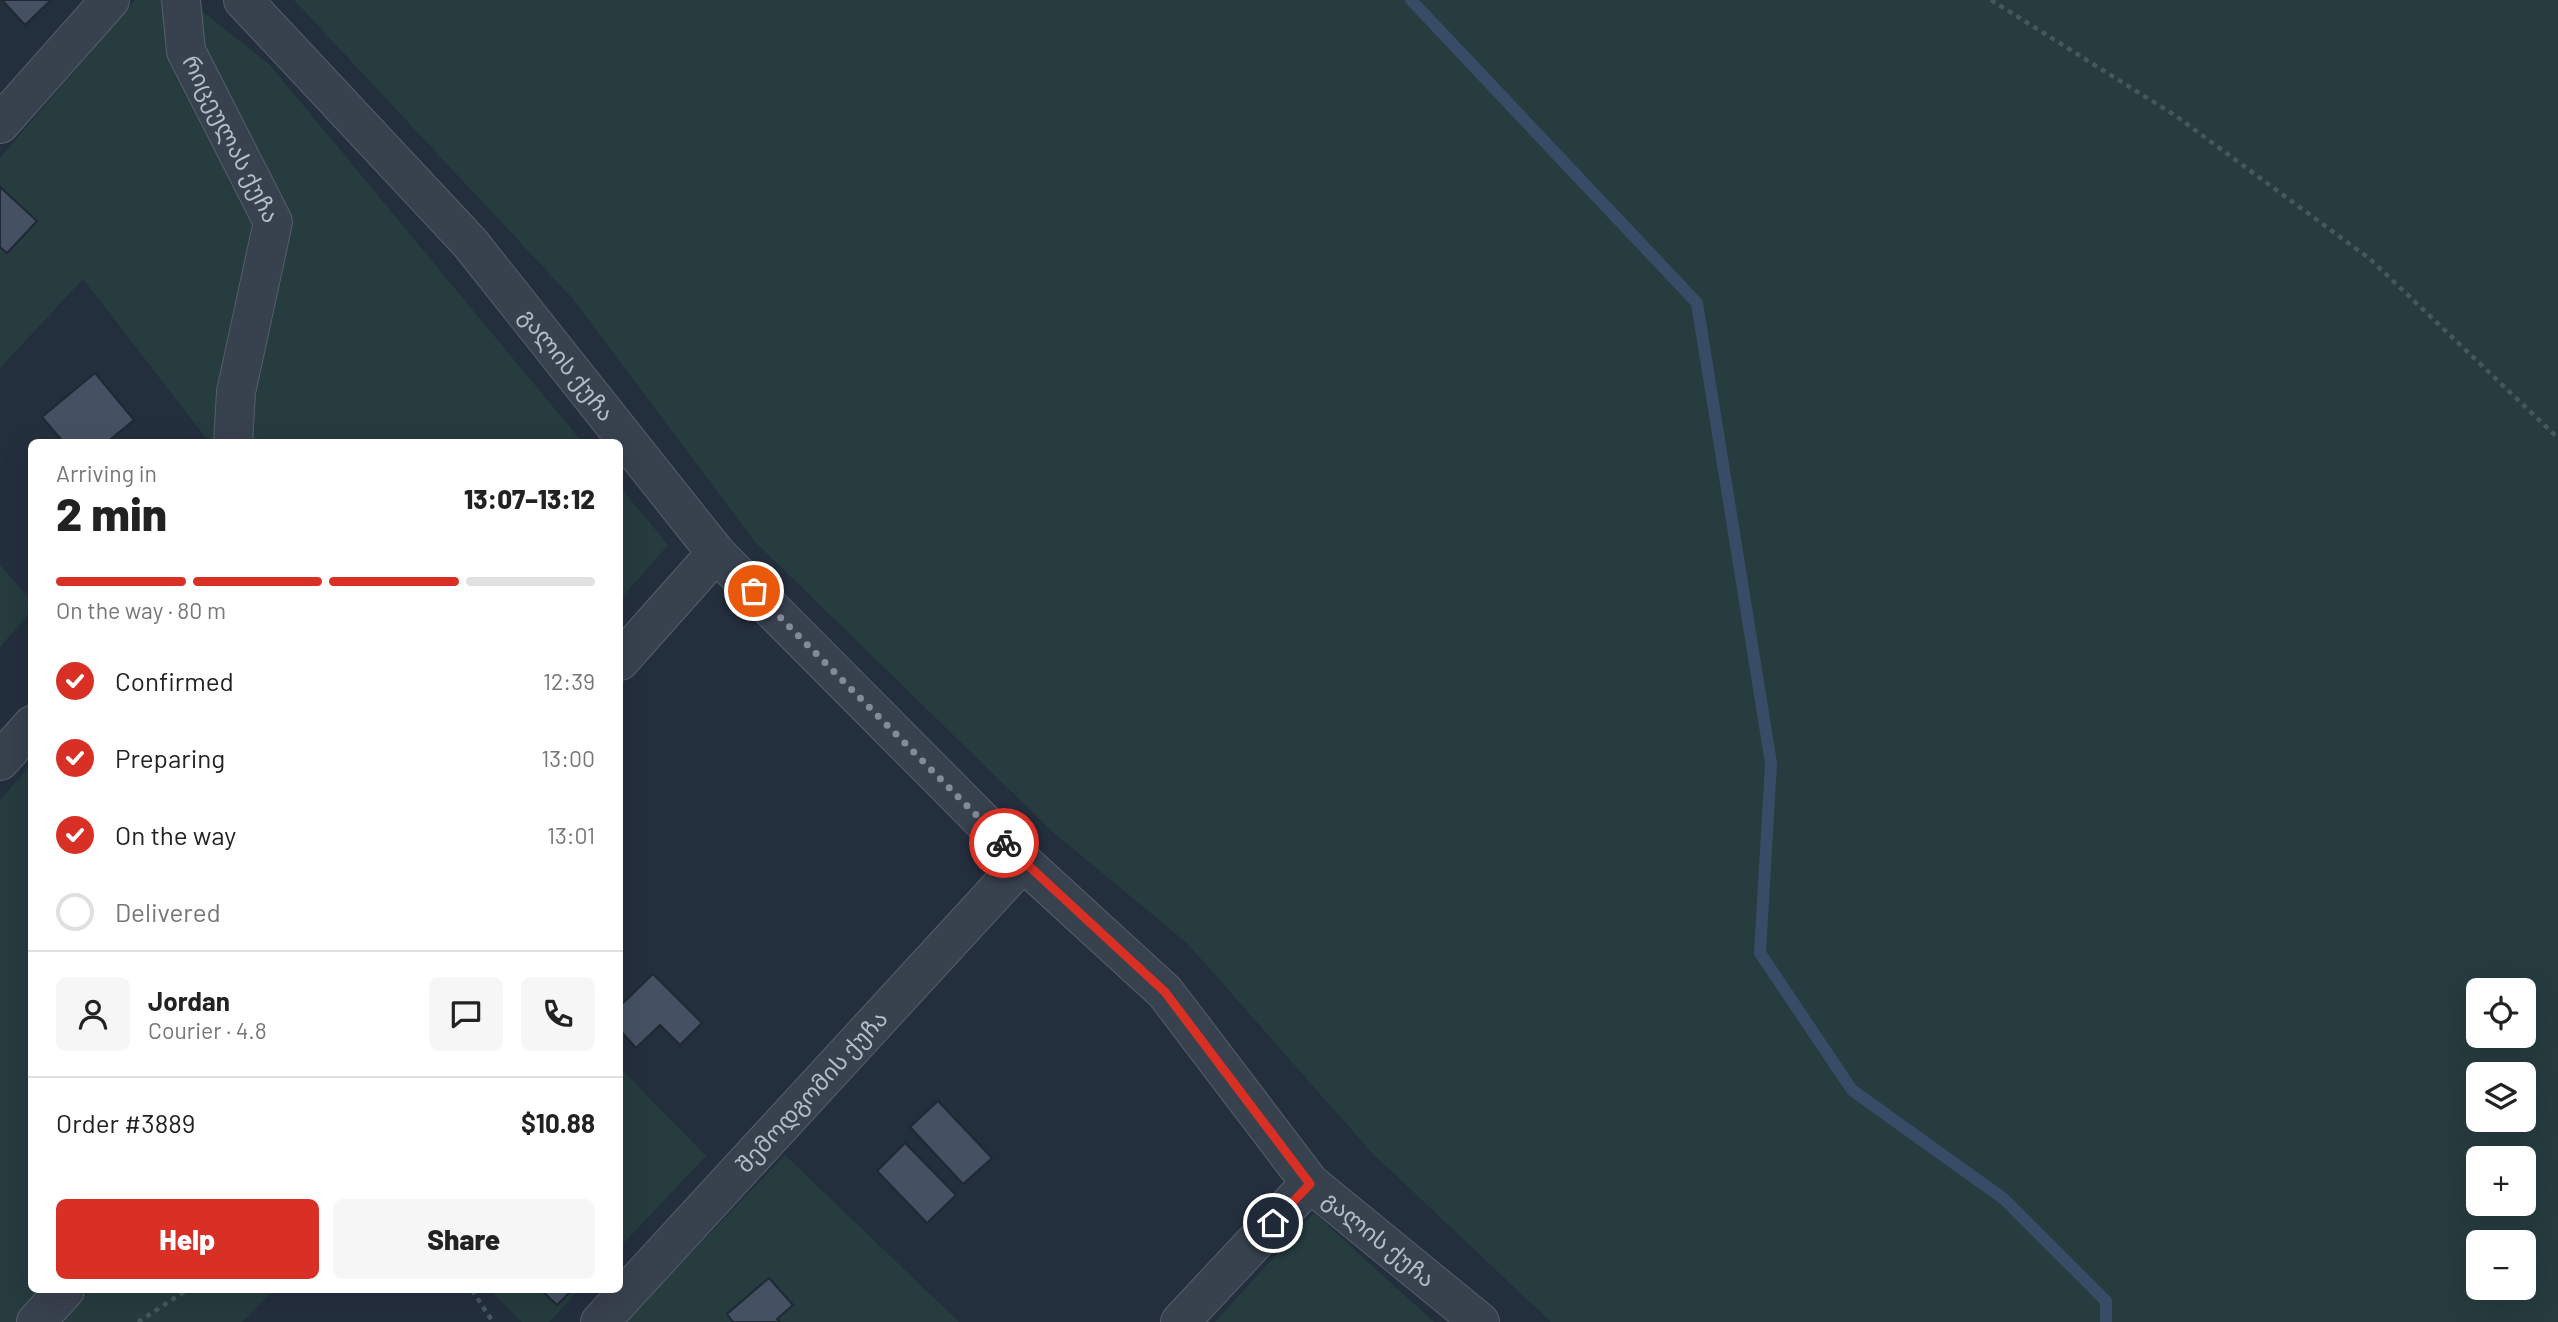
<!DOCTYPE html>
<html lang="en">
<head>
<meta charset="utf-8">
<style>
	body { margin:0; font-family:Barlow,"Noto Sans Georgian",sans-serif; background:#f6f6f6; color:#222; height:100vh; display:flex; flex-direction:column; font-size:26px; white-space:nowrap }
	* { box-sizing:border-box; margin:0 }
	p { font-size:23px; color:#767676 }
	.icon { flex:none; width:38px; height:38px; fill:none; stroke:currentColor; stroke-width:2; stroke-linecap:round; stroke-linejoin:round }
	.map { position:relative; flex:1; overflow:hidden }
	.panel { position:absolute; left:28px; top:439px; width:595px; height:854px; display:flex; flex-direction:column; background:#fff; border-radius:10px; box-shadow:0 7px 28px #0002 }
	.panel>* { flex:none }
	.tools { position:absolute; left:2466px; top:978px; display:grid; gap:14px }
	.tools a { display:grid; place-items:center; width:70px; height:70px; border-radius:10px; background:#fff; box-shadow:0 7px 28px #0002; font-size:35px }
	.pin { position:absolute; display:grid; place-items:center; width:60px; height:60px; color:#fff; margin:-30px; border:4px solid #fff; border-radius:50%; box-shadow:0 2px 7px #0007 }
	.courier { position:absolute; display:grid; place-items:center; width:70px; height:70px; margin:-35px; border:5px solid #d93025; border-radius:50%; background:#fff; color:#222; box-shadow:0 2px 9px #0007 }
	.headline em { font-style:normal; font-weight:800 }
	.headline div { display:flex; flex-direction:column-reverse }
	.headline { display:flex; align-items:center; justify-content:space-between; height:119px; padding:0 28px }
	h1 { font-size:46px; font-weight:800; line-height:52px }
	.bar { display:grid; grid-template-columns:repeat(4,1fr); gap:10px 7px; align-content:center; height:84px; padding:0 28px }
	.bar i { height:9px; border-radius:5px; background:#e0e0e0 }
	.bar .active { background:#d93025 }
	.bar p { grid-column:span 4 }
	.line { display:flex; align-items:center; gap:18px; padding:0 28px; border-top:2px solid #e0e0e0 }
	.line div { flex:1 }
	.round { display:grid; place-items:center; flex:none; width:74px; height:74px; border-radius:10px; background:#f6f6f6 }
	ol { padding:0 28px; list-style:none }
	li { display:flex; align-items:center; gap:21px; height:77px }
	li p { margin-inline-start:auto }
	li .icon { padding:7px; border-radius:50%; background:#d93025; color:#fff; stroke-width:4 }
	li:last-child { color:#767676 }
	li i { width:38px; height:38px; border:4px solid #e0e0e0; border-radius:50% }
	.cta { display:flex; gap:14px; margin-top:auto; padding:14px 28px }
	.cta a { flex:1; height:80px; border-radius:10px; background:#d93025; color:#fff; font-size:28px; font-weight:800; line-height:80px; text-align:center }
	.cta a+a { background:#f6f6f6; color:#222 }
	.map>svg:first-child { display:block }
	.green { fill:#263c3f; fill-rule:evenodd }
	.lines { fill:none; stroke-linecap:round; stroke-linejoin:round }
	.stream { stroke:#394c67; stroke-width:12 }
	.building { fill:#455162; stroke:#1f2835; stroke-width:2 }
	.minor-casing { stroke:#565f6c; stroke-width:40 }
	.path { stroke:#44595c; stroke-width:4.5; stroke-dasharray:5 5; stroke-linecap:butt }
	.minor { stroke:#38414e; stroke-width:38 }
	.done { stroke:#828b98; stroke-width:7; stroke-dasharray:0 12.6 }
	.route { stroke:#d93025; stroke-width:9 }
	.labels { text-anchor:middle; stroke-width:5; stroke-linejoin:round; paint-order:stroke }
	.street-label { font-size:23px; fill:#b4bcc9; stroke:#1d2633 }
</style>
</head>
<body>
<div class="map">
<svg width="2558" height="1322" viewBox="0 0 2558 1322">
	<rect width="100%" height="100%" fill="#242f3e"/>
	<g class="green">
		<polygon points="135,0 188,0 269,64 583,443 210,443 83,279 0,368 0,158"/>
		<path d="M294,0H2558V1322H1551L1372,1153L1187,943L1055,834L755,542L573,299ZM2478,990H2524V1036H2478ZM2478,1074H2524V1120H2478ZM2478,1158H2524V1204H2478ZM2478,1242H2524V1288H2478Z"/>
		<polygon points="620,487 668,545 620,600"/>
		<polygon points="0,565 32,602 31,611 0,647"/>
		<polygon points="31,764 32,1290 274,1290 242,1322 0,1322 0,800"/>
		<polygon points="620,1068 706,1156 620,1247"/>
		<polygon points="785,1155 959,1322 625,1322"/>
		<polygon points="1314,1213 1434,1322 1215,1322"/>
		<polygon points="489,1290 579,1290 549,1322 522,1322"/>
	</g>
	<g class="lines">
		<polyline class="stream" points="1411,0 1697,303 1771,763 1760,953 1852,1090 2004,1199 2106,1301 2106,1322"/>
	</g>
	<g class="building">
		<polygon points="2,0 51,0 25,25"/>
		<polygon points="0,187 37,221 7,253 0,247"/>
		<polygon points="95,373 134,420 106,443 64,443 42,417"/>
		<polygon points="653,974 702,1023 680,1045 660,1025 636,1048 620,1030 620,1006"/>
		<polygon points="938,1101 992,1158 963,1184 910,1127"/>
		<polygon points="905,1143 956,1195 927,1223 877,1171"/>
		<polygon points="769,1278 793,1305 777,1319 780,1322 733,1322 727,1314"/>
		<polygon points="541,1290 572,1290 557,1305"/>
	</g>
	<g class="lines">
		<defs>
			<g id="minor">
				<path id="s1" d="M181,0L186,51L273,222L236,392L233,443"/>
				<path id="s2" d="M243,0L470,243L716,553L1023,862L1165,992L1310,1183L1480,1322"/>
				<polyline points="0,124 110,0"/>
				<polyline points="620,661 716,553"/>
				<polyline points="0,761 32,725"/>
				<polyline points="36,1322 65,1290"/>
				<path id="s3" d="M600,1322L1023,862"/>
				<polyline points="1180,1322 1310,1183"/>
			</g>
		</defs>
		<use href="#minor" class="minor-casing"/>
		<g class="path">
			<polyline points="1991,0 2176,116 2370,259 2558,438"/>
			<polyline points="472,1290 493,1322"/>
			<polyline points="138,1322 187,1290"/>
		</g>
		<use href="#minor" class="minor"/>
	</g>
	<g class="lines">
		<polyline class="done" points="754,591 1004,843"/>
		<polyline class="route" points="1004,843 1165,992 1310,1184 1273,1223"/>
	</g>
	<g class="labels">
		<g class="street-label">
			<text dy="8" stroke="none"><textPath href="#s1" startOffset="150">რიცეულას ქუჩა</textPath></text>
			<text dy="8" stroke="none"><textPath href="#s2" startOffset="488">გალის ქუჩა</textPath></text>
			<text dy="8" stroke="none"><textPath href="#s3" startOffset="313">შემოდგომის ქუჩა</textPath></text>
			<text dy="8" stroke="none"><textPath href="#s2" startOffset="1685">გალის ქუჩა</textPath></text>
		</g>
	</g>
</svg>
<div class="tools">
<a><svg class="icon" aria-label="locate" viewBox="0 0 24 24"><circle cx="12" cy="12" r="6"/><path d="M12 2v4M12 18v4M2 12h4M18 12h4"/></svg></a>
<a><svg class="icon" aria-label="layers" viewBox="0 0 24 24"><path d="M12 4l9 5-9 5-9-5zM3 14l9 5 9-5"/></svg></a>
<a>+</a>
<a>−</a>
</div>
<div class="pin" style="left:754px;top:591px;background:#ea580c"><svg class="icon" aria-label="bag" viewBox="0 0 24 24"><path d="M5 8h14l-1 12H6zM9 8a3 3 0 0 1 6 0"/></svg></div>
<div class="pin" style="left:1273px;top:1223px;background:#1f2937"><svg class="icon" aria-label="home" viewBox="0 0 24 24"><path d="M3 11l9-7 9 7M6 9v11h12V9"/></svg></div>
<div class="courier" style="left:1004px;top:843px"><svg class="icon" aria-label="bike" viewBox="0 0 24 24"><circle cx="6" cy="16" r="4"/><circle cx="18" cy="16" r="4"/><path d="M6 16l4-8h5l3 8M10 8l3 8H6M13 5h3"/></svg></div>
<section class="panel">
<div class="headline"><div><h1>2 min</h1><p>Arriving in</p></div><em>13:07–13:12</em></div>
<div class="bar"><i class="active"></i><i class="active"></i><i class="active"></i><i></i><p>On the way · 80 m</p></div>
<ol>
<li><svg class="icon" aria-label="check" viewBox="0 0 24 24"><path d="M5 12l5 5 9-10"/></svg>Confirmed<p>12:39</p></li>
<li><svg class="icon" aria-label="check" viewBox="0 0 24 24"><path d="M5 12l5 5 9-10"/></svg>Preparing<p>13:00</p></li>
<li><svg class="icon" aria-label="check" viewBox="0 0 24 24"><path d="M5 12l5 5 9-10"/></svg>On the way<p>13:01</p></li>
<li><i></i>Delivered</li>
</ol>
<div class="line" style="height:126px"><a class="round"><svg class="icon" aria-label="person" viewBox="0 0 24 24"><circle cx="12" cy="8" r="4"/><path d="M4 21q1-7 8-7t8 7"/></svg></a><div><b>Jordan</b><p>Courier · 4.8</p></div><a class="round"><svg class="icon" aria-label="chat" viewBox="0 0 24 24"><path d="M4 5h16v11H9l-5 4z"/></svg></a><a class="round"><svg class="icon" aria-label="phone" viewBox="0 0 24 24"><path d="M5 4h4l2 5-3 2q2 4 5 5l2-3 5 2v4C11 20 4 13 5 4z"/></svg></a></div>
<div class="line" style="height:91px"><div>Order #3889</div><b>$10.88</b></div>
<div class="cta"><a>Help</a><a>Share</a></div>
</section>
</div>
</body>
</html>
